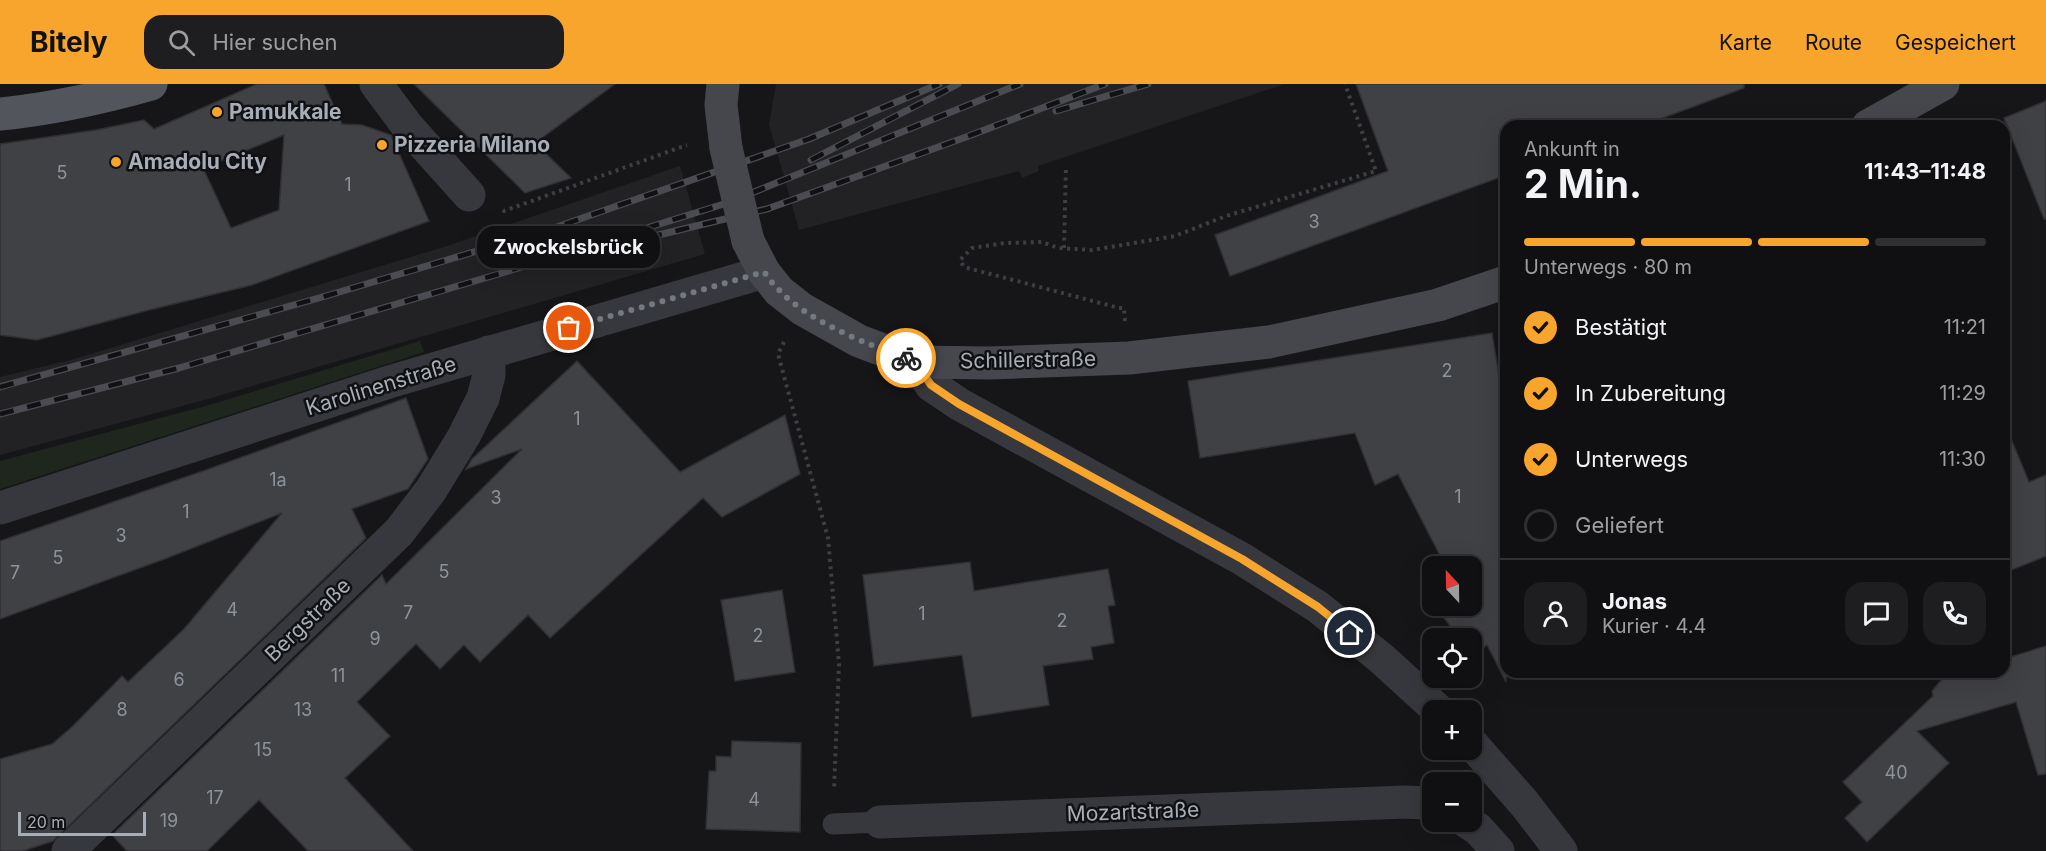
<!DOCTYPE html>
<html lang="de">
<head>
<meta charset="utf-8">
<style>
	body { margin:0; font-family:Inter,sans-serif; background:#1e1e20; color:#f1f3f6; height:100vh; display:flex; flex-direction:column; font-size:22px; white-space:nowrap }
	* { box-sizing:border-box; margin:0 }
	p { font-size:20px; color:#9c9d9f }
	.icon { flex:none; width:33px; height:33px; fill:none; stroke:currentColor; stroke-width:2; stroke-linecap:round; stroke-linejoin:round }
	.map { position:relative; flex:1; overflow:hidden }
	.panel { position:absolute; left:1500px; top:36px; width:510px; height:558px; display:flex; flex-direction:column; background:#101012; border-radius:18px; box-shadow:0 6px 24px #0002,0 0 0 2px #303032 }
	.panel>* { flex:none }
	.needle { width:39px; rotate:338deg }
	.fabs { position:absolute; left:1422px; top:472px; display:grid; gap:12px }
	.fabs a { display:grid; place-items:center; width:60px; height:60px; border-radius:12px; background:#101012; box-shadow:0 6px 24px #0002,0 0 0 2px #303032; font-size:30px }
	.scale { position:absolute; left:18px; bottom:15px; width:128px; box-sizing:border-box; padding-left:6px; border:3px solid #a7aeb8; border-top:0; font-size:16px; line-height:21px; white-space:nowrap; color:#a7aeb8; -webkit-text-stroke:4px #111113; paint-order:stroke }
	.pin { position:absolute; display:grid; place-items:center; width:51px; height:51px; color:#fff; margin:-26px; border:3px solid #fff; border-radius:50%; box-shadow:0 2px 6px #0007 }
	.courier { position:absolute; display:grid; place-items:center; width:60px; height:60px; margin:-30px; border:4px solid #f8a52e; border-radius:50%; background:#fff; color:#222; box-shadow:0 2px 8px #0007 }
	.bubble { position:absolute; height:42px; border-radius:18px; background:#101012; box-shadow:0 6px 24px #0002,0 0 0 2px #303032; font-size:20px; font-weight:700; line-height:42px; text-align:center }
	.headline em { font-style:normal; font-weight:700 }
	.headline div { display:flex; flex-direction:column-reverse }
	.headline { display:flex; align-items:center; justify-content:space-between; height:102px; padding:0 24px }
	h1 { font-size:39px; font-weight:700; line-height:45px }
	.bar { display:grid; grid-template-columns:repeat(4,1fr); gap:9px 6px; align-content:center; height:72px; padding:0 24px }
	.bar i { height:8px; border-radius:4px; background:#303032 }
	.bar .on { background:#f8a52e }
	.bar p { grid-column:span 4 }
	.line { display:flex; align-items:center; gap:15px; padding:0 24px; border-top:2px solid #303032 }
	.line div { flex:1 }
	.round { display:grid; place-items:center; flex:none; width:63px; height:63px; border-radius:18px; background:#1e1e20 }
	ol { padding:0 24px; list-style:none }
	li { display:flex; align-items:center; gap:18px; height:66px }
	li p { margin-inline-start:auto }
	li .icon { padding:6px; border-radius:50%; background:#f8a52e; color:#111; stroke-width:4 }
	li:last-child { color:#9c9d9f }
	li i { width:33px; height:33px; border:3px solid #303032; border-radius:50% }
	header { display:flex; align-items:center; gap:36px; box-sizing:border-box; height:84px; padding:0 30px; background:#f8a52e; color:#111 }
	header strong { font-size:28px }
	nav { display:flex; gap:33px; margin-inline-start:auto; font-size:21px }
	.search { width:420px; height:54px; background:#1e1e20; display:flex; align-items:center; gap:15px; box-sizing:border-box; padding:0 21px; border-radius:18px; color:#9c9d9f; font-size:22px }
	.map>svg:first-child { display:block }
	.built { fill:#222225 }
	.green { fill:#1e261e }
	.building { fill:#404145; stroke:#303034; stroke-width:1.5; fill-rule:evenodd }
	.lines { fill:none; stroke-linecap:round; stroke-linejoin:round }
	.path { stroke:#3d3f44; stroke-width:4; stroke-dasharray:3 4.5; stroke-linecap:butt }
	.lane { stroke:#37383d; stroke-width:21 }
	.street { stroke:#37383d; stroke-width:33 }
	.secondary { stroke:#45474d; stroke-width:33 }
	.primary { stroke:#53555c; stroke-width:33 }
	.rail-casing { stroke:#4a4c52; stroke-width:7 }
	.rail { stroke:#111113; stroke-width:4.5; stroke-dasharray:14; stroke-linecap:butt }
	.secondary-bridge { stroke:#45474d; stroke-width:33 }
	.done { stroke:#747980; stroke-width:6; stroke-dasharray:0 10.8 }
	.route { stroke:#f8a52e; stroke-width:8 }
	.poi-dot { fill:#f8a52e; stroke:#111113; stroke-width:2 }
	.labels { text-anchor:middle; stroke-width:5; stroke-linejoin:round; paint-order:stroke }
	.number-label { font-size:18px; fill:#8d939b }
	.poi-label { font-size:21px; font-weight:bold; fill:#a7aeb8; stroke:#111113; text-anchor:start }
	.street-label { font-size:21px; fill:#a7aeb8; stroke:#111113 }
</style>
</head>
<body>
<header>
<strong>Bitely</strong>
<div class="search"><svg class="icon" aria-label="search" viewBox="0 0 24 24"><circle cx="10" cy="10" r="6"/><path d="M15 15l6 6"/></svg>Hier suchen</div>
<nav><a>Karte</a><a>Route</a><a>Gespeichert</a></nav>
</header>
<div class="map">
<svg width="2046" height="767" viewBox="0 0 2046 767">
	<rect width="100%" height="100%" fill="#161618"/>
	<g class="built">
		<polygon points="776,0 1285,0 1038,82 1039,87 1022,94 1019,87 799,146 769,40"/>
		<polygon points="680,82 705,170 208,315 0,371 0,293 74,275 447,162"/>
	</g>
	<polygon class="green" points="420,257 424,268 0,405 0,377 209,321"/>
	<g class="building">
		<path d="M257,0H324L342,40L362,41L391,51L429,137L252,201L149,226L37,256L0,251V60L96,46L144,36L154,45ZM284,51L279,126L231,144L203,84Z"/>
		<polygon points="414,0 615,0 535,59 571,94 525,109"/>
		<polygon points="1356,0 1744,0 1744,4 1641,42 1506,42 1506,91 1230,192 1215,151 1388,87"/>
		<polygon points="2046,17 2046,135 2044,135 2004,34"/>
		<polygon points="1492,249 1506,336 1506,598 1487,561 1473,572 1472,570 1472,555 1460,555 1435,522 1472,522 1472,483 1446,483 1398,390 1375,401 1355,349 1200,374 1188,297"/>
		<polygon points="577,277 680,388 785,331 800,390 722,433 703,414 550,554 528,531 480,578 464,561 440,585 416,560 357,618 390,652 345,694 413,767 308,767 259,716 207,767 127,767 112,751 382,491 386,500 522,365 466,385 472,375"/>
		<polygon points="406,314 428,375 408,405 352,425 366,454 53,757 23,767 0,767 0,675 52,660 72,643 122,592 128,598 184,545 282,429 167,474 0,535 0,457 206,386"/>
		<polygon points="2004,340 2005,340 2029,398 2046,391 2046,472 2004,489"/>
		<polygon points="970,478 974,507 1108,485 1115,521 1108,522 1114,559 1091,563 1093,575 1043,582 1049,621 972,633 962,571 874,582 863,491"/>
		<polygon points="782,506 795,588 735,597 721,516"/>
		<polygon points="2046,562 2046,690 2038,691 2016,618 1917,647 1949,679 1867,758 1845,734 1862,718 1843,698 1933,612 1932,607 1948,588 2004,588 2004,575"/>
		<polygon points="732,657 801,659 800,748 706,745 709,687 716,687 716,672 731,673"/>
	</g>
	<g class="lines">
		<g class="path">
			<polyline points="503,126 504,127 687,61"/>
			<polyline points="1064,164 1066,82"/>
			<polyline points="1125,237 1124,224 1119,224 964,183 960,176 972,164 1005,159 1042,158 1058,164 1092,166 1175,152 1226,132 1376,87 1345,0"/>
			<polyline points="784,258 778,270 828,454 839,580 834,706"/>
		</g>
		<polyline class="lane" points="833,740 880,738"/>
		<g class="street">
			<polyline points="376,0 408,43 469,111"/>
			<polyline points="915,278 931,301 959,320 1242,475 1318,523 1382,575 1439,627"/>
			<polyline points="0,424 389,298 764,188"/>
			<polyline points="1472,660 1524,719 1561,767"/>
			<polyline points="880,738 1405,718 1427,719 1432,721"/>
			<polyline points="1467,738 1478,745 1498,767"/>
			<polyline points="68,767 399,448 431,406 464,352 483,314 489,291 489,268"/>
		</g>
		<g class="secondary">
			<polyline points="723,0 721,21 726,64"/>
			<polyline points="1868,42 1943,0"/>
			<polyline points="748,157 764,188 779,207 802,225 859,257 915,278 990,279 1129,274 1269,258 1438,221 1506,198"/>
		</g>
		<path class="primary" d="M0,30C52,25 101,14 151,0"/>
		<defs>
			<g id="rail">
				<polyline points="1056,27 1148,0"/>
				<polyline points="811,76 958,0"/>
				<polyline points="621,160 767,125 966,53 1105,0"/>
				<polyline points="0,303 326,212 551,145 809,55 939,0"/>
				<polyline points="0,330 179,284 502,189 727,119 1020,0"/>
			</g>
		</defs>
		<use href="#rail" class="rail-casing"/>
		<use href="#rail" class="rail"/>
		<polyline class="secondary-bridge" points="726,64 748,157"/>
	</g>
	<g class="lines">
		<path class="done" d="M569,244L764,188C769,194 773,201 779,206C808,237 866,260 906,274"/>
		<polyline class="route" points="906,274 915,278 931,301 959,320 1242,475 1318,523 1350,549"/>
	</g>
	<g class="poi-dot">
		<circle cx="217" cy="28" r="6"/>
		<circle cx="382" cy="61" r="6"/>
		<circle cx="116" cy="78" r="6"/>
	</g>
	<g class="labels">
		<g class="number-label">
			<text x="62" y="95">5</text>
			<text x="348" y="107">1</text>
			<text x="1314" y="144">3</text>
			<text x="1447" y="293">2</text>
			<text x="577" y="341">1</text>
			<text x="278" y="402">1a</text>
			<text x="1458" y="419">1</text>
			<text x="496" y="420">3</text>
			<text x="186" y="434">1</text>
			<text x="121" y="458">3</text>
			<text x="58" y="480">5</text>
			<text x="444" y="494">5</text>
			<text x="15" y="495">7</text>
			<text x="232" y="532">4</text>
			<text x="408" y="535">7</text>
			<text x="922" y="536">1</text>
			<text x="1062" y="543">2</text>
			<text x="758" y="558">2</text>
			<text x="375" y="561">9</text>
			<text x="338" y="598">11</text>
			<text x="179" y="602">6</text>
			<text x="122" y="632">8</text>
			<text x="303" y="632">13</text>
			<text x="263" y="672">15</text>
			<text x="1896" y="695">40</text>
			<text x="215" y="720">17</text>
			<text x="754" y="722">4</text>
			<text x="169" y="743">19</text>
		</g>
		<g class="poi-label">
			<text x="229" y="35">Pamukkale</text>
			<text x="394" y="68">Pizzeria Milano</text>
			<text x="128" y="85">Amadolu City</text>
		</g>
		<g class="street-label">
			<text transform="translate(1028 276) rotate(-1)" y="7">Schillerstraße</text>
			<text transform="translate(381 302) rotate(-17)" y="7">Karolinenstraße</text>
			<text transform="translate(308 536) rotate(-44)" y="7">Bergstraße</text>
			<text transform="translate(1133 728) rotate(-2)" y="7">Mozartstraße</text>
		</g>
	</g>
</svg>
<div class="fabs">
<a><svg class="needle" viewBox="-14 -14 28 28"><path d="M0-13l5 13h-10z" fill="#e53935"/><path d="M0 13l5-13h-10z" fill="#9c9d9f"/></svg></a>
<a><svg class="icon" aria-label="locate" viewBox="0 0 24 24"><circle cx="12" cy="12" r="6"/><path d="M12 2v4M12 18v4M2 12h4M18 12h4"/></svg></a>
<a>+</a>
<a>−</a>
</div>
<div class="scale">20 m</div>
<div class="pin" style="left:569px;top:244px;background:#ea580c"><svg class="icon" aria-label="bag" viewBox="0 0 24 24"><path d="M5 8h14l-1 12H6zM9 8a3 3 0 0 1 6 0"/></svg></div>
<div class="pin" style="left:1350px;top:549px;background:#1f2937"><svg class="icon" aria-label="home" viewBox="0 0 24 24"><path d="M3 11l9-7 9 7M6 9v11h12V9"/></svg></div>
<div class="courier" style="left:906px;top:274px"><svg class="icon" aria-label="bike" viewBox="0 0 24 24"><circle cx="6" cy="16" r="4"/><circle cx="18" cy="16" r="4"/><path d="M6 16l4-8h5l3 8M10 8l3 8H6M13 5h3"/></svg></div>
<div class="bubble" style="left:477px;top:142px;width:183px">Zwockelsbrück</div>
<section class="panel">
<div class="headline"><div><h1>2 Min.</h1><p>Ankunft in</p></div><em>11:43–11:48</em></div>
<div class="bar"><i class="on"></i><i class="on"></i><i class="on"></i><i></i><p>Unterwegs · 80 m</p></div>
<ol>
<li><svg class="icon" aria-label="check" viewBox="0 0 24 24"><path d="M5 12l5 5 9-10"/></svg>Bestätigt<p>11:21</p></li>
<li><svg class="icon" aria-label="check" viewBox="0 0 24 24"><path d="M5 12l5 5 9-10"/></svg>In Zubereitung<p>11:29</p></li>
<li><svg class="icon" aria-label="check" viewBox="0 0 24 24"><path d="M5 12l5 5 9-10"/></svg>Unterwegs<p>11:30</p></li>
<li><i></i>Geliefert</li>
</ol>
<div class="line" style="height:108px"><a class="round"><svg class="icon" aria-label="person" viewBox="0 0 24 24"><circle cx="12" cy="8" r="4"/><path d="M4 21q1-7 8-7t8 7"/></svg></a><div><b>Jonas</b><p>Kurier · 4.4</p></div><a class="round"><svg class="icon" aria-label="chat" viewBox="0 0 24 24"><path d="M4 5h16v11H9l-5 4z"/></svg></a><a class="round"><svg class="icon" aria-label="phone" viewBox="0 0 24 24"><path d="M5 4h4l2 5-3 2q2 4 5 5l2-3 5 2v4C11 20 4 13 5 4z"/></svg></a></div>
</section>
</div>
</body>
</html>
